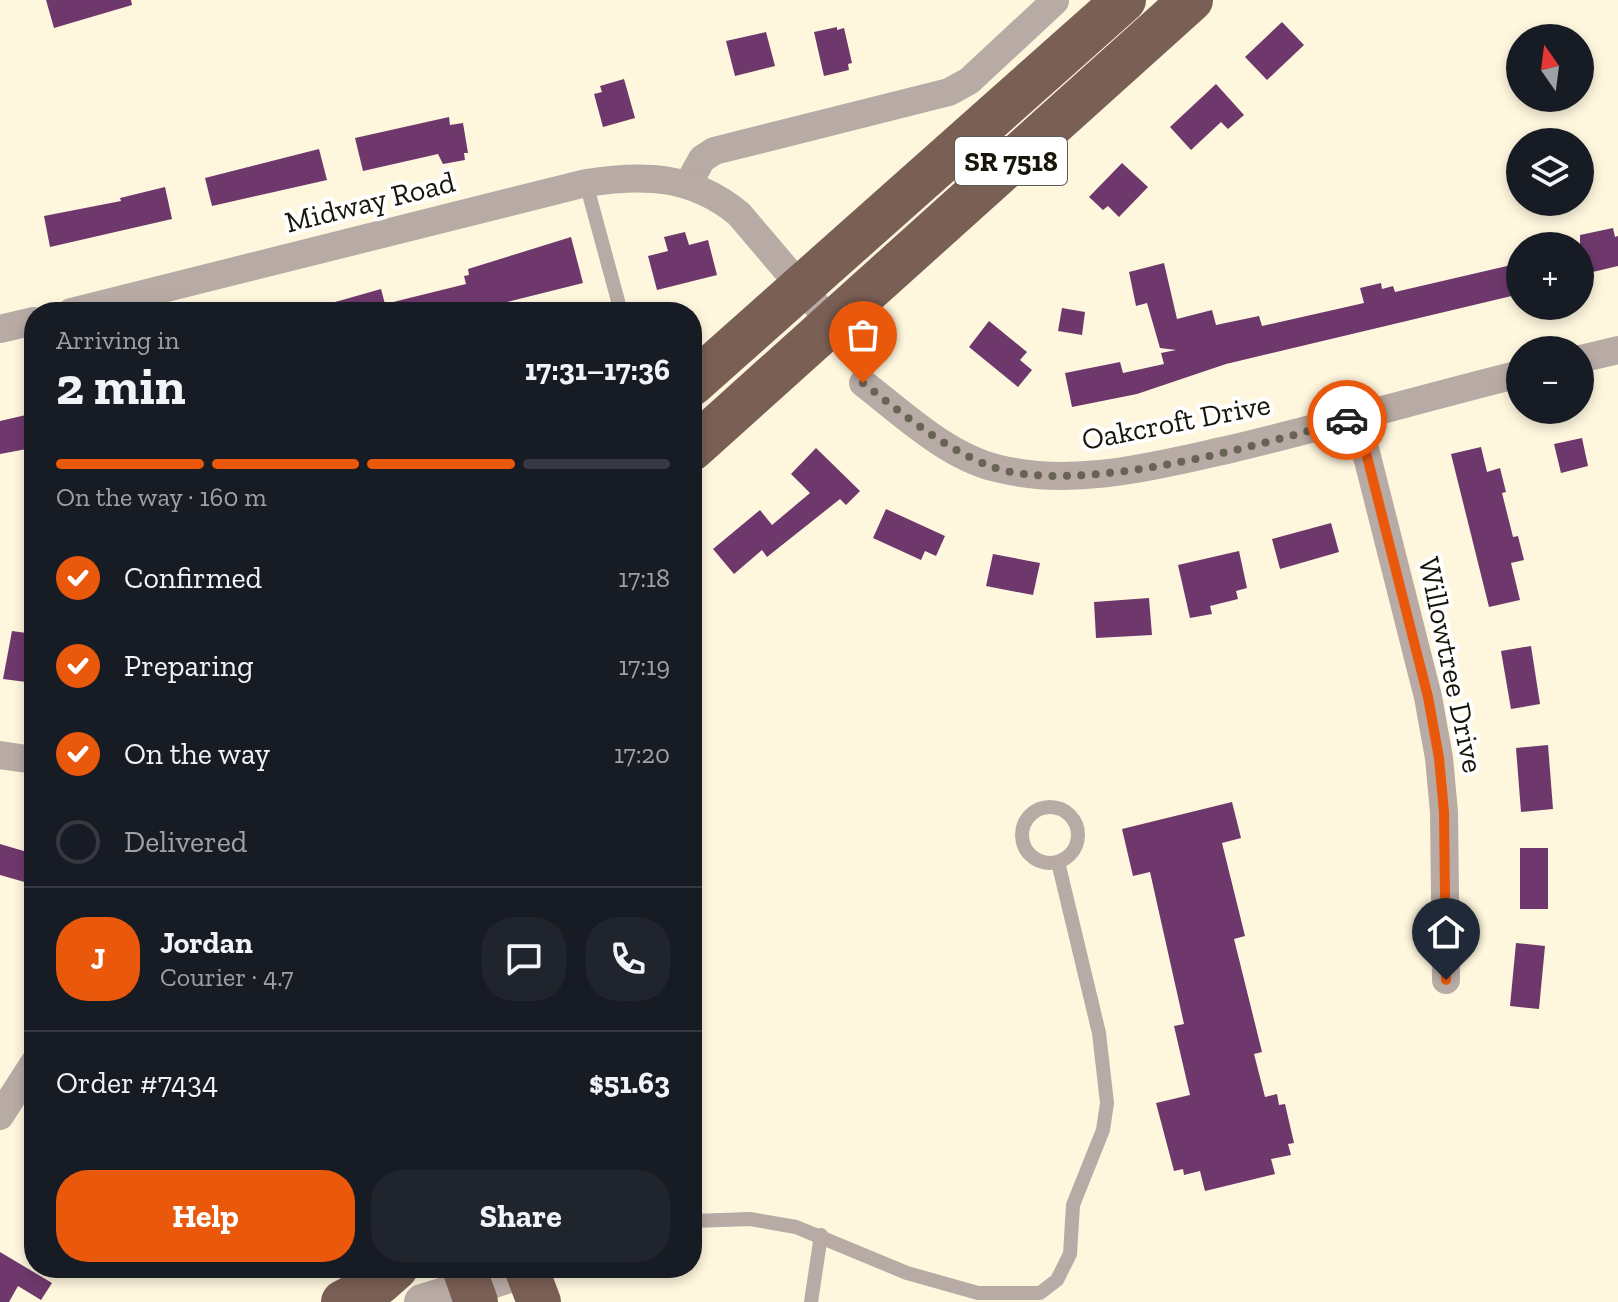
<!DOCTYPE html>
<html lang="en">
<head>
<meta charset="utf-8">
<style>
	body { margin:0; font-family:"Zilla Slab",serif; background:#20242c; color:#f1f3f6; height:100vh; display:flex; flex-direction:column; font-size:30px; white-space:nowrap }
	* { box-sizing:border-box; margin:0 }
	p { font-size:26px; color:#9ea1a6 }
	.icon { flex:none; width:44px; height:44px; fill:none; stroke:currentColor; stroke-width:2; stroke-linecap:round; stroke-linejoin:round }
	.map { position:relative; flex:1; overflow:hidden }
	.sheet { position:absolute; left:24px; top:302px; width:678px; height:976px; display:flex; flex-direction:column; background:#171b24; border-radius:32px; box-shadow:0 4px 12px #0003 }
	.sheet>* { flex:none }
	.needle { width:52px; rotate:346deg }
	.fabs { position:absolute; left:1506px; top:24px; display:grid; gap:16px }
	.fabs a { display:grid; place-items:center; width:88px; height:88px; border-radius:50%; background:#171b24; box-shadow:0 4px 12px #0003; font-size:40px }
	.pin { position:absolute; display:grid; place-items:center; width:68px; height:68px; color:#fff; margin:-82px -34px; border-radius:50% 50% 50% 0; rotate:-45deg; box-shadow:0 0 8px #0007 }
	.pin .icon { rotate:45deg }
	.courier { position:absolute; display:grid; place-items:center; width:80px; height:80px; margin:-40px; border:6px solid #ea580c; border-radius:50%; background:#fff; color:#222; box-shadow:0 2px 10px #0007 }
	.headline em { font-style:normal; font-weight:700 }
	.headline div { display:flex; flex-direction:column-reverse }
	.headline { display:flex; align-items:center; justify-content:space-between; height:136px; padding:0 32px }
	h1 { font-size:52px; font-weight:700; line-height:60px }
	.bar { display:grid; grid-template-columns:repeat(4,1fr); gap:12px 8px; align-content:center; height:96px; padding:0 32px }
	.bar i { height:10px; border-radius:6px; background:#363941 }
	.bar .on { background:#ea580c }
	.bar p { grid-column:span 4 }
	.line { display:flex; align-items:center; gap:20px; padding:0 32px; border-top:2px solid #363941 }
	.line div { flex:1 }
	.round { display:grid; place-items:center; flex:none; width:84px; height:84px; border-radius:32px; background:#20242c }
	ol { padding:0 32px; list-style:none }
	li { display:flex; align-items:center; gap:24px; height:88px }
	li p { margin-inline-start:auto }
	li .icon { padding:8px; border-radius:50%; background:#ea580c; color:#fff; stroke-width:4 }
	li:last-child { color:#9ea1a6 }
	li i { width:44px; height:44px; border:4px solid #363941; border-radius:50% }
	.cta { display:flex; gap:16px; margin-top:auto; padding:16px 32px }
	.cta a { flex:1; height:92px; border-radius:32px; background:#ea580c; color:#fff; font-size:32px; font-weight:700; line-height:92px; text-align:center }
	.cta a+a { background:#20242c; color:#f1f3f6 }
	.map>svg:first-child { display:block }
	.building { fill:#6e386d }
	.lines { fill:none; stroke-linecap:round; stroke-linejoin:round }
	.service { stroke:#b8aaa4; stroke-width:14 }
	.minor { stroke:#b8aaa4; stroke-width:28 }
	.tertiary { stroke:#b8aaa4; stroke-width:36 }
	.trunk { stroke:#7a5f54; stroke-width:44 }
	.done { stroke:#686454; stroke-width:8; stroke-dasharray:0 14.4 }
	.route { stroke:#ea580c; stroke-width:10 }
	.labels { text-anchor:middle; stroke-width:8; stroke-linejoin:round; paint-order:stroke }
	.shield { fill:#fff; stroke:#5d5b54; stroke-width:2 }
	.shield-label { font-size:28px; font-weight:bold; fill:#18150a }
	.street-label { font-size:30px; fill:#18150a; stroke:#fff }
</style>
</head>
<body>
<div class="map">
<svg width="1618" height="1302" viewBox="0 0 1618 1302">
	<rect width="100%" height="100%" fill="#fef6dd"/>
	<g class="building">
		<polygon points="46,0 131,0 132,5 54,28"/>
		<polygon points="1282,22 1304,45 1267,80 1245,57"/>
		<polygon points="837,27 837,30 844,28 852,63 848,64 849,70 824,76 814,32"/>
		<polygon points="766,32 775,66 735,76 726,41"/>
		<polygon points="624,79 635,118 603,127 594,94 602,92 600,86"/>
		<polygon points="1216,84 1244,115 1228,129 1221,122 1191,150 1170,127"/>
		<polygon points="449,117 450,125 463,123 468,153 464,153 465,160 443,164 438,154 363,171 355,138"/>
		<polygon points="319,149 327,180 212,206 205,178"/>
		<polygon points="1122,163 1148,187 1119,217 1108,206 1103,210 1089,197"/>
		<polygon points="165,187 172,219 50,247 44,216 121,201 120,198"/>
		<polygon points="1613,228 1615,237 1618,236 1618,266 1580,275 1580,235"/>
		<polygon points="685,232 689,245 708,240 717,275 657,290 648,256 668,251 664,237"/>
		<polygon points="571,237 583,283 503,303 505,312 322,312 321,306 381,289 385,304 466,284 464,276 469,275 468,269"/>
		<polygon points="1164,263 1177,319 1212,310 1216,325 1259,316 1262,326 1364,303 1360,288 1381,283 1382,289 1393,286 1395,292 1520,263 1520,294 1226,364 1137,394 1072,407 1065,373 1120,362 1123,373 1164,364 1161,353 1176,350 1160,348 1147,303 1136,306 1129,272"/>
		<polygon points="1062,308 1085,312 1082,335 1058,331"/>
		<polygon points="989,321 1027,352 1020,360 1032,370 1018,387 969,347"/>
		<polygon points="26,415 32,448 0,454 0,421"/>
		<polygon points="1582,438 1588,466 1561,473 1554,444"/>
		<polygon points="1481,447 1487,472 1500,468 1506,492 1502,493 1513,537 1518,536 1524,560 1511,563 1520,600 1489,607 1451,454"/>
		<polygon points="816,448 860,491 846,505 840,499 767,557 762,550 734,574 713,549 760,510 772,525 810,493 791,474"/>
		<polygon points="886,509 945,536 936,556 925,551 921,560 873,538"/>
		<polygon points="1331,523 1339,552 1280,569 1272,539"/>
		<polygon points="1239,551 1247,588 1236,591 1238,599 1210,606 1212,614 1190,618 1178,565"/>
		<polygon points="993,554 1040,563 1033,595 986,586"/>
		<polygon points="1149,598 1152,635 1096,638 1094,602"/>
		<polygon points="12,631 34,634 34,683 3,679"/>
		<polygon points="1531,646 1540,704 1511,709 1501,651"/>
		<polygon points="1548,745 1553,809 1521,812 1516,748"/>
		<polygon points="1232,802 1241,838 1222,843 1245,936 1234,939 1262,1052 1254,1054 1265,1097 1277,1094 1279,1105 1285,1104 1294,1143 1288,1144 1291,1155 1271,1159 1275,1174 1205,1191 1200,1171 1184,1175 1183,1169 1174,1171 1156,1103 1190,1095 1174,1026 1184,1024 1150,872 1133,876 1122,829"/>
		<polygon points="0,844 34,854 34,875 30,874 28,883 0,875"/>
		<rect x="1520" y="848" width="28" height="61"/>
		<polygon points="1516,943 1545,946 1539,1009 1510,1006"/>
		<polygon points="0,1252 52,1283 41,1300 18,1286 9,1302 0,1302"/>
	</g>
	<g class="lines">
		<g class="service">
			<polyline points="586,183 621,312"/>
			<circle cx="1050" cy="835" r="28"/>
			<polyline points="692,1221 750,1219 796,1227 907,1273 978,1293 1040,1293 1057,1280 1070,1254 1073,1205 1103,1130 1107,1103 1099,1033 1058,862"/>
			<polyline points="535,1271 575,1268"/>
			<polyline points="811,1302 821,1235"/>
		</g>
		<g class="minor">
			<polyline points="688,184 702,159 714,151 949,92 969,81 1055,1"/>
			<path d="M71,312L586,183C644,174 692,175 739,214L830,321"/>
			<polyline points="0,329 34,321"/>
			<polyline points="1580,359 1618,350"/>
			<path d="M863,383C903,414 947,456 996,468C1074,488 1154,466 1231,449C1328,426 1423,398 1520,374"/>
			<polyline points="1357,417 1428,697 1439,758 1444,812 1446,980"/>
			<polyline points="0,755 34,760"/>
			<polyline points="0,1116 34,1063"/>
		</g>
		<polyline class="tertiary" points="422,1302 526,1270"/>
		<g class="trunk">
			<polyline points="692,384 1124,0"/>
			<polyline points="692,449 1191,0"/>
			<polyline points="464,1268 476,1302"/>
			<polyline points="526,1268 539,1302"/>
			<polyline points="343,1302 379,1283 396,1268"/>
		</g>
	</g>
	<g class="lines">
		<path class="done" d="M863,383C903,414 943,448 990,466C1073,498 1261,445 1347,420"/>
		<polyline class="route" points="1347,420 1357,417 1428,697 1439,758 1444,812 1446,980"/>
	</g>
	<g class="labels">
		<rect class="shield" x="955" y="137" width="112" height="48" rx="6"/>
		<g class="shield-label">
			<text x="1011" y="171">SR 7518</text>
		</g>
		<g class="street-label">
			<text transform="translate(370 202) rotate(-14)" y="10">Midway Road</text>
			<text transform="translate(1176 422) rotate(-11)" y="10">Oakcroft Drive</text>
			<text transform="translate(1451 665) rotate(78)" y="10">Willowtree Drive</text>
		</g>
	</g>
</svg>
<div class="fabs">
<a><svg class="needle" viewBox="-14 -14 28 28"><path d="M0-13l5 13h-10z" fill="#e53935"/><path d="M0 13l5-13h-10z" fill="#9ea1a6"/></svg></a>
<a><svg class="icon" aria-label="layers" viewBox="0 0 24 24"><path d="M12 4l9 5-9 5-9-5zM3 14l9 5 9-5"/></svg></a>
<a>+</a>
<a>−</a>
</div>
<div class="pin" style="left:863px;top:383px;background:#ea580c"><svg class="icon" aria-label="bag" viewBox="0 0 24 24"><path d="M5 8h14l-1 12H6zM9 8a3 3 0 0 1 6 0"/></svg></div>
<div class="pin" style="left:1446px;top:980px;background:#1f2937"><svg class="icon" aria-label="home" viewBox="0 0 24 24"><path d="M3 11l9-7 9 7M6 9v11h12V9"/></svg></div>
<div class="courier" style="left:1347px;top:420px"><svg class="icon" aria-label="car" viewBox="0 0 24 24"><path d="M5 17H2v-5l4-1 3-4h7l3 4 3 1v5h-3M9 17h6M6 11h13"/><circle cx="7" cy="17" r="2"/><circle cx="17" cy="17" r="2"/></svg></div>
<section class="sheet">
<div class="headline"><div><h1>2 min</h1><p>Arriving in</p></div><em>17:31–17:36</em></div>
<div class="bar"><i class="on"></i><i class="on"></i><i class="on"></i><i></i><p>On the way · 160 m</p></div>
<ol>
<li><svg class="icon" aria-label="check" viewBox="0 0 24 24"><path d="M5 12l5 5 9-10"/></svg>Confirmed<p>17:18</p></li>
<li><svg class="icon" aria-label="check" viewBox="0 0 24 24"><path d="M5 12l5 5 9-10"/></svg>Preparing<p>17:19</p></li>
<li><svg class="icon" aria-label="check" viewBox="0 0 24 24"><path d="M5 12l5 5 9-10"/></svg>On the way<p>17:20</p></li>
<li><i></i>Delivered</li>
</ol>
<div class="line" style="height:144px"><b class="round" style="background:#ea580c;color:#fff">J</b><div><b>Jordan</b><p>Courier · 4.7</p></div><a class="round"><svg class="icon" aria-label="chat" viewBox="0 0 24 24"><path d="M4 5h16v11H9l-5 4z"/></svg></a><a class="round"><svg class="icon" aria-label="phone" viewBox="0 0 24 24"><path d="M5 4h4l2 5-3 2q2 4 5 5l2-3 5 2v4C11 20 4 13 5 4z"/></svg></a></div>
<div class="line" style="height:104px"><div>Order #7434</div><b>$51.63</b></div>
<div class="cta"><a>Help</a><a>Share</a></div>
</section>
</div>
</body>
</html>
